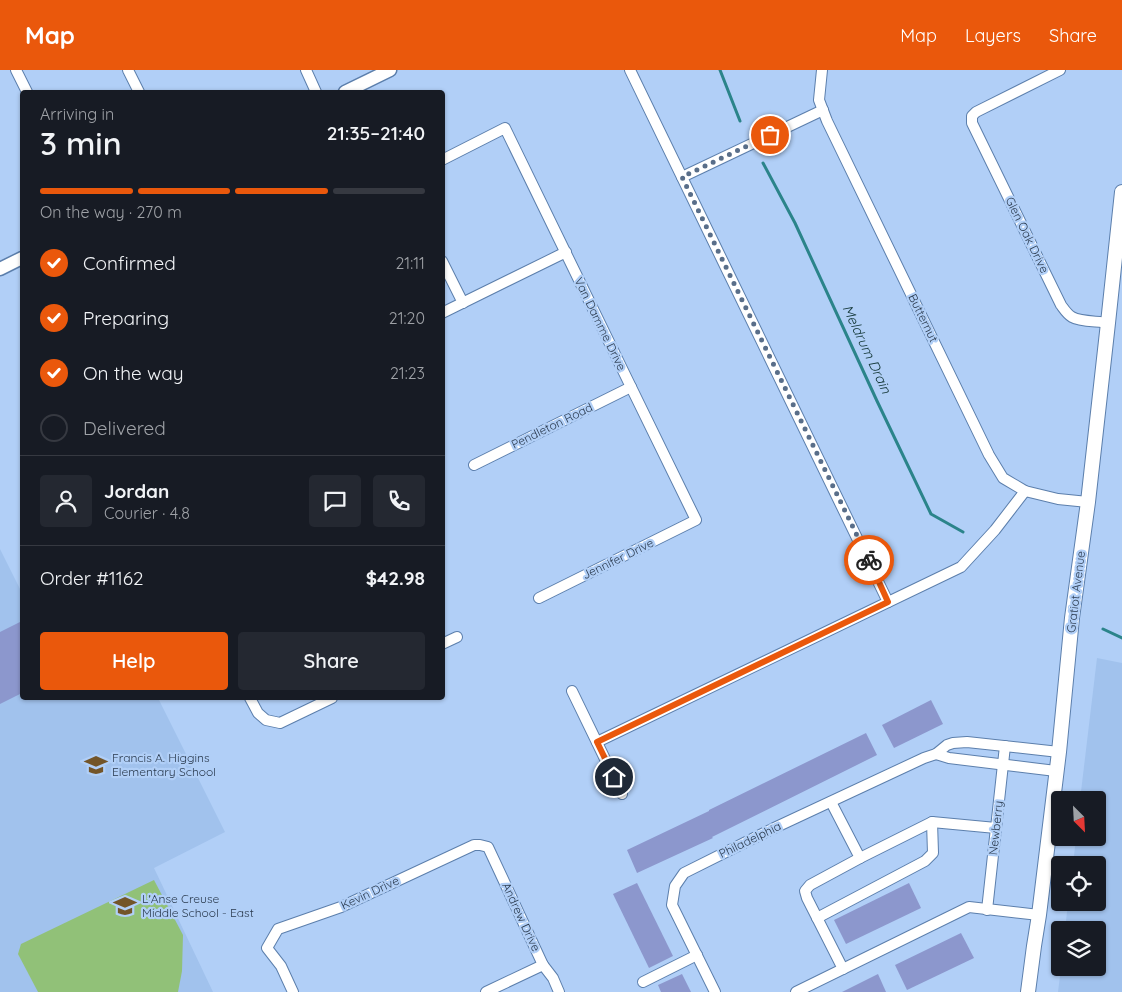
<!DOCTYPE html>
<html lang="en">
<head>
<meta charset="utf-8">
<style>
	body { margin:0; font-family:Quicksand,sans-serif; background:#242831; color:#f1f3f6; height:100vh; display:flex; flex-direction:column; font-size:19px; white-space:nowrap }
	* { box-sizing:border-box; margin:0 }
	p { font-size:16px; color:#9ea1a6 }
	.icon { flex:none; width:28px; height:28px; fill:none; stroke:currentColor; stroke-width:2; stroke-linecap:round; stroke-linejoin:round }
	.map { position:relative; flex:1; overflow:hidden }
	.drawer { position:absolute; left:20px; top:20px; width:425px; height:610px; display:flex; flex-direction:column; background:#171b24; border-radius:5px; box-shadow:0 1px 4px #0004 }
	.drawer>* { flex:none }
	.needle { width:32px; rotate:156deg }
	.controls { position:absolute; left:1051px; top:721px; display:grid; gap:10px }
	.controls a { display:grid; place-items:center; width:55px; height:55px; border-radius:5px; background:#171b24; box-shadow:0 1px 4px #0004; font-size:25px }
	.pin { position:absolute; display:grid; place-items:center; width:42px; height:42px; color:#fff; margin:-21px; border:2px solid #fff; border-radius:50%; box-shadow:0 1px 5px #0007 }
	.courier { position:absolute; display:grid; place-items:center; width:50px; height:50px; margin:-25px; border:4px solid #ea580c; border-radius:50%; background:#fff; color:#222; box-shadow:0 1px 6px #0007 }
	.head em { font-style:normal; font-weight:600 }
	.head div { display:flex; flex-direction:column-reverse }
	.head { display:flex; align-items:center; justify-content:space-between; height:85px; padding:0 20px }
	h1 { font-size:32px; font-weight:600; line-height:38px }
	.bar { display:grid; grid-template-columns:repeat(4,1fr); gap:8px 5px; align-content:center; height:60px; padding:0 20px }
	.bar i { height:6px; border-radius:4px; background:#363941 }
	.bar .active { background:#ea580c }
	.bar p { grid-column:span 4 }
	.line { display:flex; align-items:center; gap:12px; padding:0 20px; border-top:1px solid #363941 }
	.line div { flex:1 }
	.round { display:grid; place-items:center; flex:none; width:52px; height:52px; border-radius:5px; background:#242831 }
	ol { padding:0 20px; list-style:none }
	li { display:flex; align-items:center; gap:15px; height:55px }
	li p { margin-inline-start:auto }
	li .icon { padding:5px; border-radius:50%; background:#ea580c; color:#fff; stroke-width:4 }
	li:last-child { color:#9ea1a6 }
	li i { width:28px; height:28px; border:2px solid #363941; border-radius:50% }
	.button { display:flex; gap:10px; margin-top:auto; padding:10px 20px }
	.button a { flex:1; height:58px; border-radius:5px; background:#ea580c; color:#fff; font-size:20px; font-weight:600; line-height:58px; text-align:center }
	.button a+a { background:#242831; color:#f1f3f6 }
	header { display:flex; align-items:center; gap:30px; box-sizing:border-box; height:70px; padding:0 25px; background:#ea580c; color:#fff }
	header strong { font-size:24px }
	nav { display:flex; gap:28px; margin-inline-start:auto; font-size:18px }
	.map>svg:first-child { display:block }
	.built { fill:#a1c2ed }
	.green { fill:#91c178 }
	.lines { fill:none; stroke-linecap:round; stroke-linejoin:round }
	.stream { stroke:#2b848a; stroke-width:3 }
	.building { fill:#8c97cd }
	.minor-casing { stroke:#5c7fac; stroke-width:12 }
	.tertiary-casing { stroke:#5c7fac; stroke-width:15 }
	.secondary-casing { stroke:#5c7fac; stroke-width:16 }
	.minor { stroke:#fff; stroke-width:10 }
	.tertiary { stroke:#fff; stroke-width:12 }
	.secondary { stroke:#fff; stroke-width:14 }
	.done { stroke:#596e89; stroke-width:5; stroke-dasharray:0 9 }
	.route { stroke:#ea580c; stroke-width:6 }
	.labels { text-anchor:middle; stroke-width:4.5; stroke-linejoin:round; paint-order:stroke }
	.street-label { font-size:12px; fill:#2a3a4e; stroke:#b1cff7 }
	.poi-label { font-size:12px; fill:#2a3a4e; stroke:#b1cff7; text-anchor:start }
	.water-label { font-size:14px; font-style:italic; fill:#113434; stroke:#b1cff7 }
</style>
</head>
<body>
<header>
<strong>Map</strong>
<nav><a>Map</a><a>Layers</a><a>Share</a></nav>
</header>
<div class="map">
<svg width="1122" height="922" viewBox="0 0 1122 922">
	<rect width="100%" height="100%" fill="#b1cff7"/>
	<g class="built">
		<polygon points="0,479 21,521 22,521 22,628 158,628 225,762 154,798 213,922 0,922"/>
		<polygon points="1097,588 1122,593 1122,922 1058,922 1061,898 1098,898 1098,860 1065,860 1068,833 1098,832 1098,795 1073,795 1076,768 1098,768 1098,730 1080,730"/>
	</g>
	<polygon class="green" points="154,810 183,865 182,901 178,922 38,922 18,884 21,874"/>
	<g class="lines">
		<g class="stream">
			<polyline points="720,0 740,51"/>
			<polyline points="763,93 795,153 877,331 931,444 963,462"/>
			<polyline points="1103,559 1122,568"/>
		</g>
	</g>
	<g class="building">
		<polygon points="22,551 22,623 0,634 0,562"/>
		<polygon points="931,630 943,654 894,678 882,655"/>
		<polygon points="866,663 877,685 712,767 713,768 637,803 627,780 709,741 709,740"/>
		<polygon points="637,813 673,886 649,898 613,824"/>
		<polygon points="909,813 921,838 846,874 834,850"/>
		<polygon points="961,863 974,888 907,920 895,895"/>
		<polygon points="682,904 691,922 661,922 658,915"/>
		<polygon points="878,904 886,922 842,922"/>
	</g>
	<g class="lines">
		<defs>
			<g id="minor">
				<polyline points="16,0 27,22"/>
				<polyline points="128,0 139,22"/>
				<polyline points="306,0 316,22"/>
				<polyline points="630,0 888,532"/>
				<polyline points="822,0 819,30 827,51 989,385 1003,408 1025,421 1058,429 1088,432"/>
				<path d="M1060,0L976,42L972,46V53L1061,235C1064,239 1067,244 1072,247C1080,252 1098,251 1108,253"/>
				<polyline points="442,90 505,58 631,317 696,450 539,528"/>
				<polyline points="682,107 823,40"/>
				<polyline points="442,191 463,233"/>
				<polyline points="442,243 566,182"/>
				<polyline points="474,395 631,317"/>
				<polyline points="442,574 457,567"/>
				<polyline points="572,621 622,724"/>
				<polyline points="250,628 258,643 266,650 280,653 332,628"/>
				<polyline points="597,672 961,497 995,460 1025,421"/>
				<polyline points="936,684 949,688 1056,701"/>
				<polyline points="831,732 860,788 810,815 805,821 807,828 843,899"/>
				<polyline points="860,788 932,752 996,758"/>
				<polyline points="987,840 1005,676"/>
				<polyline points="817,848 925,791 933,783 932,752"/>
				<polyline points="643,912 697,885"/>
				<polyline points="293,922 281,896 267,878 278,859 341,837 474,775 480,775 488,777 543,895 553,908 559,922"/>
				<polyline points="486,922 543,895"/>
				<polyline points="715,922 672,835 675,816 684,803 772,759 924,688 936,684 947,675 953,673 967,672 1059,682"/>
				<polyline points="796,922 969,837 1039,845"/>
			</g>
			<g id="tertiary">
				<polyline points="345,22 390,0"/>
				<polyline points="0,199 22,188"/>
			</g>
			<polyline id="secondary" points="1028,922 1034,876 1039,845 1059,682 1072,548 1088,432 1108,253 1122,122"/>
		</defs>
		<use href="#minor" class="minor-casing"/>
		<use href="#tertiary" class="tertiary-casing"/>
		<use href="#secondary" class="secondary-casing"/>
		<use href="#minor" class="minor"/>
		<use href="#tertiary" class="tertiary"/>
		<use href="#secondary" class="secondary"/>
	</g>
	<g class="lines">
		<polyline class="done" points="770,65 682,107 869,490"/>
		<polyline class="route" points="614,707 597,672 888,532 869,490"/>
	</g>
	<defs>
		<symbol id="school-bare" viewBox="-9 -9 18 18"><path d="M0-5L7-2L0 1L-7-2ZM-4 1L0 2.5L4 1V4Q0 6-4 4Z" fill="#735529" stroke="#b1cff7" stroke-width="2.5" paint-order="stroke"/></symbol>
	</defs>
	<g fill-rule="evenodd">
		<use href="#school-bare" x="80" y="679" width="32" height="32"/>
		<use href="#school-bare" x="109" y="820" width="32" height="32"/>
	</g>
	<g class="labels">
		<g class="street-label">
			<text transform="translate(1027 165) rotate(64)" y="4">Glen Oak Drive</text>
			<text transform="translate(923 248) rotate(64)" y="4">Butternut</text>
			<text transform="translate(600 254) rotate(64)" y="4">Van Damme Drive</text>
			<text transform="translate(552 356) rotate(-26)" y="4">Pendleton Road</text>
			<text transform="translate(618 489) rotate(-26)" y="4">Jennifer Drive</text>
			<text transform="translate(1076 522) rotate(-83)" y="4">Gratiot Avenue</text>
			<text transform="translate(996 758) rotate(-84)" y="4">Newberry</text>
			<text transform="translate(750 770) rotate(-26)" y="4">Philadelphia</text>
			<text transform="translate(370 823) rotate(-25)" y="4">Kevin Drive</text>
			<text transform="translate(521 847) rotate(65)" y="4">Andrew Drive</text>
		</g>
		<g class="poi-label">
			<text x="112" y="692">Francis A. Higgins<tspan x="112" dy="14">Elementary School</tspan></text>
			<text x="142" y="833">L'Anse Creuse<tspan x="142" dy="14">Middle School - East</tspan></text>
		</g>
		<g class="water-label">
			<text transform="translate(867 279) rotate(65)" y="5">Meldrum Drain</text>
		</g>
	</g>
</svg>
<div class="controls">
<a><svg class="needle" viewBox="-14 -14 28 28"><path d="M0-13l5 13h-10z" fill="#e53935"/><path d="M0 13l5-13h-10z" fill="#9ea1a6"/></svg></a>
<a><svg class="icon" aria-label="locate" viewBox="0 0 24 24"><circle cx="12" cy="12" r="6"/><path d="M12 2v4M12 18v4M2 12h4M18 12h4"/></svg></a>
<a><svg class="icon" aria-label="layers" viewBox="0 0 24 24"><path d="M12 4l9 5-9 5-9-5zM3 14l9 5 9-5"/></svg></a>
</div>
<div class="pin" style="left:770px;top:65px;background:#ea580c"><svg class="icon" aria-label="bag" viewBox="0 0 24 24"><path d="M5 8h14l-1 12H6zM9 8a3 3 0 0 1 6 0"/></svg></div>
<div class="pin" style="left:614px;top:707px;background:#1f2937"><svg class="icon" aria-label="home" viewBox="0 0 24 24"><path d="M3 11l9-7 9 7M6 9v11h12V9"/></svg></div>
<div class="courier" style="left:869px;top:490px"><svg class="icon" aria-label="bike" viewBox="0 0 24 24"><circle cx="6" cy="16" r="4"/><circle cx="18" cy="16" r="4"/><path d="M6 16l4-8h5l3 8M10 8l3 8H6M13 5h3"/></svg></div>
<section class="drawer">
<div class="head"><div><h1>3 min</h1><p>Arriving in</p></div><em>21:35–21:40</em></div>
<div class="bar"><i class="active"></i><i class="active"></i><i class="active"></i><i></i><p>On the way · 270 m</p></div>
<ol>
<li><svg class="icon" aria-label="check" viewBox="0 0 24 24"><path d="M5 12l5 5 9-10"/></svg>Confirmed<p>21:11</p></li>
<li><svg class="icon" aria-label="check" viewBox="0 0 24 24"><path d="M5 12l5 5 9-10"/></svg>Preparing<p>21:20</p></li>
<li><svg class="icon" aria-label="check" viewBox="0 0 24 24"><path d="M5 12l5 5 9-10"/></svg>On the way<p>21:23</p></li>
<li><i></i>Delivered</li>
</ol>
<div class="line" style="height:90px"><a class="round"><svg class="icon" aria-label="person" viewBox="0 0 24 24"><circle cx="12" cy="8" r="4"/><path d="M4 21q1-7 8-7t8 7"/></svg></a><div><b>Jordan</b><p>Courier · 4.8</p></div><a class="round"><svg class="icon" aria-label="chat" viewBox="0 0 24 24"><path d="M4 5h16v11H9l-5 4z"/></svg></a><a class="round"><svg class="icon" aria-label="phone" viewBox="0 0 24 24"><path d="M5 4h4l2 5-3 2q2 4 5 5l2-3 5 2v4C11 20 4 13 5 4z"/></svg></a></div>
<div class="line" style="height:65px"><div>Order #1162</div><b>$42.98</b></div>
<div class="button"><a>Help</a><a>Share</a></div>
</section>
</div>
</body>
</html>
